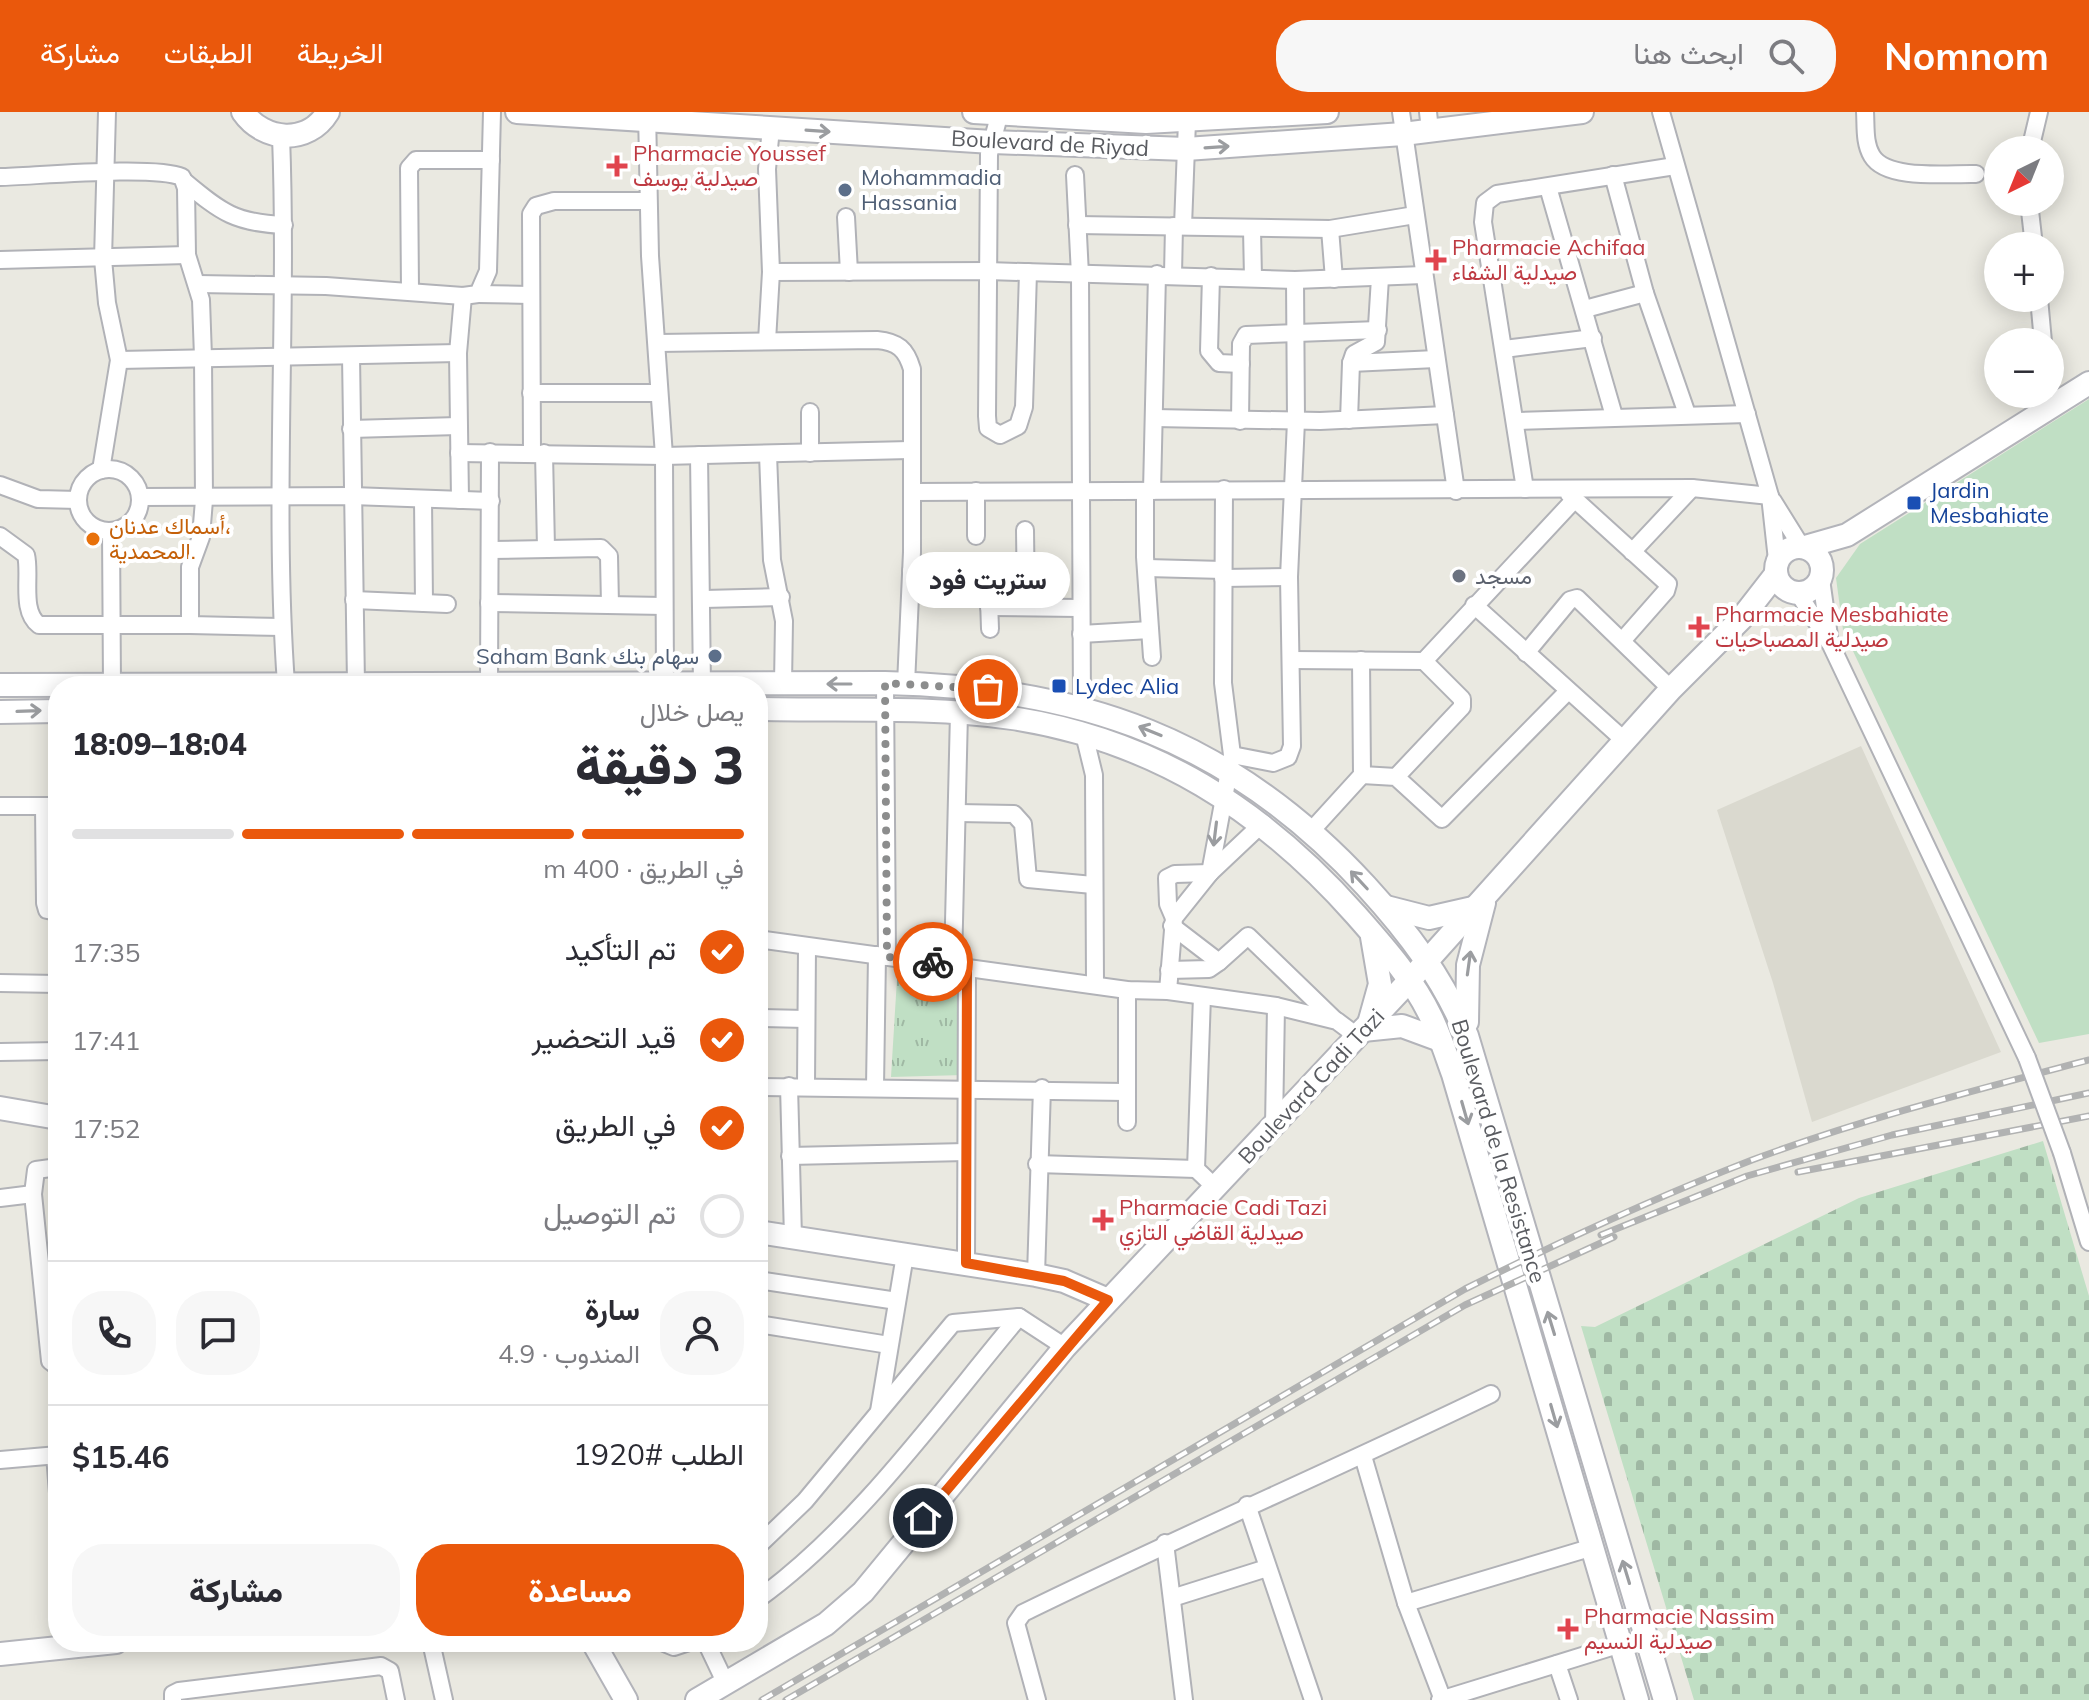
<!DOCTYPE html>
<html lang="ar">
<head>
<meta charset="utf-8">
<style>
	body { margin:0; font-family:Mulish,Vazirmatn,sans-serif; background:#f7f7f7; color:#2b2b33; direction:rtl; height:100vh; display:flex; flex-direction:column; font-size:30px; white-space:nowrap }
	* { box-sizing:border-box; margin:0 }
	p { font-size:26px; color:#7c7c81 }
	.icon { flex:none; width:44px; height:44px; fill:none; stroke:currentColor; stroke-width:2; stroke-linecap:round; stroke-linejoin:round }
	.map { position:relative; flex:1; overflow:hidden; direction:ltr }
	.drawer { position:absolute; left:48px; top:564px; width:720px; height:976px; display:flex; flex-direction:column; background:#fff; border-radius:32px; box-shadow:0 4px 20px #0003; direction:rtl }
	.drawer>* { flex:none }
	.needle { width:52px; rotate:223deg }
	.fabs { position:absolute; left:1984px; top:24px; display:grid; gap:16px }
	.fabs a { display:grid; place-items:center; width:80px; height:80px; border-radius:50%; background:#fff; box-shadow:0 4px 20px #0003; font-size:40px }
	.pin { position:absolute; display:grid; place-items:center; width:68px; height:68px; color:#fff; margin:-34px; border:4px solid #fff; border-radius:50%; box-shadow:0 2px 8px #0007 }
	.courier { position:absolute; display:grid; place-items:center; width:80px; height:80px; margin:-40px; border:6px solid #ea580c; border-radius:50%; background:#fff; color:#222; box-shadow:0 2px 10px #0007 }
	.bubble { position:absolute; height:56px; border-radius:28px; background:#fff; box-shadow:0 4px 20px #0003; font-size:26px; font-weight:800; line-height:56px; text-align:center; direction:rtl }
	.headline em { font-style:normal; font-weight:800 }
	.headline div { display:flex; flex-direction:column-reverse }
	.headline { display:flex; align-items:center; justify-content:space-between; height:136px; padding:0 24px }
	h1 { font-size:52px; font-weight:800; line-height:60px }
	.bar { display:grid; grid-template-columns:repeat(4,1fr); gap:12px 8px; align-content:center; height:96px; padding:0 24px }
	.bar i { height:10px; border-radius:6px; background:#e1e1e2 }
	.bar .current { background:#ea580c }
	.bar p { grid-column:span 4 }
	.line { display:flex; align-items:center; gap:20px; padding:0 24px; border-top:2px solid #e1e1e2 }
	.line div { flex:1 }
	.round { display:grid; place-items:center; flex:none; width:84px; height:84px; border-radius:32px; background:#f7f7f7 }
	ol { padding:0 24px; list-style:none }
	li { display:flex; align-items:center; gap:24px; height:88px }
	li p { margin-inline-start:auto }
	li .icon { padding:8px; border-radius:50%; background:#ea580c; color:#fff; stroke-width:4 }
	li:last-child { color:#7c7c81 }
	li i { width:44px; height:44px; border:4px solid #e1e1e2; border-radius:50% }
	.primary-button { display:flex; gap:16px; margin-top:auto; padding:16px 24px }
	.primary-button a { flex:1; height:92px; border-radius:32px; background:#ea580c; color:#fff; font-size:32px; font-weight:800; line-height:92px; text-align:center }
	.primary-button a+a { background:#f7f7f7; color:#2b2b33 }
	header { display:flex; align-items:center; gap:48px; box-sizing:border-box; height:112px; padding:0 40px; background:#ea580c; color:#fff }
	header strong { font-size:38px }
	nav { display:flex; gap:44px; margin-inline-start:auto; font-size:28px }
	.search { width:560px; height:72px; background:#f7f7f7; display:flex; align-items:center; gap:20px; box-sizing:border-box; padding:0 28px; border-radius:32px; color:#7c7c81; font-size:30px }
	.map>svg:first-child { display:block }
	.education { fill:#dad9cf }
	.grass { fill:url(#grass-tufts) }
	.cemetery { fill:url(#cemetery-stones) }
	.park { fill:#c0dfc4 }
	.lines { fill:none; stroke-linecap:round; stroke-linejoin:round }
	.street-casing { stroke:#b1b2b7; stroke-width:20 }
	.secondary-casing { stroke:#b3b4ba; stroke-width:26 }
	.street { stroke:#fff; stroke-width:16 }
	.secondary { stroke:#fff; stroke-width:22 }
	.rail-casing { stroke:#b1b2b2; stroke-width:7 }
	.rail { stroke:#fff; stroke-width:4; stroke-dasharray:12; stroke-linecap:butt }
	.street-bridge-casing { stroke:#b1b2b7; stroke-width:20; stroke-linecap:butt }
	.street-bridge { stroke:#fff; stroke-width:16 }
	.oneway { stroke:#9b9da0 }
	.done { stroke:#8c8d8d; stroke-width:8; stroke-dasharray:0 14.4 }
	.route { stroke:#ea580c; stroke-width:10 }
	.health-dot { fill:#e0444e; stroke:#fff; stroke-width:3 }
	.service-dot { fill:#5c6f8a; stroke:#fff; stroke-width:3 }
	.transit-dot { fill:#1a4fb4; stroke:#fff; stroke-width:3 }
	.food-dot { fill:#e8710a; stroke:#fff; stroke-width:3 }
	.worship-dot { fill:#6b7280; stroke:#fff; stroke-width:3 }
	.labels { text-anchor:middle; stroke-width:8; stroke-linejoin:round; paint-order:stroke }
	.street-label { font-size:22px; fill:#595b60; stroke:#fff }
	.health-label { font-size:22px; fill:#be3a42; stroke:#fff; text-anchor:start }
	.service-label { font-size:22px; fill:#4e5e75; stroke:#fff; text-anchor:start }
	.transit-label { font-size:22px; fill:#164399; stroke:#fff; text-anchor:start }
	.food-label { font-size:22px; fill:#c56008; stroke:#fff; text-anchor:start }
	.worship-label { font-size:22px; fill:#5b616d; stroke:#fff; text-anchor:start }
</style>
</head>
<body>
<header>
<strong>Nomnom</strong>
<div class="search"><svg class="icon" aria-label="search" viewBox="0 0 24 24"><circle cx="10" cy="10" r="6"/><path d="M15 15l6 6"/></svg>ابحث هنا</div>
<nav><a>الخريطة</a><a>الطبقات</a><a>مشاركة</a></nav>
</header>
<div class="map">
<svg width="2089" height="1588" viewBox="0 0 2089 1588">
	<defs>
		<pattern id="grass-tufts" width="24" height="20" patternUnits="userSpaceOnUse" patternTransform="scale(2)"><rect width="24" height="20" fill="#c0dfc4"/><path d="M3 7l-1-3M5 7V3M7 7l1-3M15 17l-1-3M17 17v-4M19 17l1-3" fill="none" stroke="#9fb8a3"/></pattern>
		<pattern id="cemetery-stones" width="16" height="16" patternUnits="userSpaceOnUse" patternTransform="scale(2)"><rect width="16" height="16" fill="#c0dfc4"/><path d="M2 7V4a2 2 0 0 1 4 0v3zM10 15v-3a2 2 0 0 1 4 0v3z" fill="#9fb8a3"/></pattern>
	</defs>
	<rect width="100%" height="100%" fill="#eae9e1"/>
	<polygon class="education" points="1861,634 2001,940 1812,1010 1773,871 1717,698"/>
	<polygon class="grass" points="898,850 966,860 964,963 891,965"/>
	<polygon class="cemetery" points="2043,1029 2089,1184 2089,1588 1694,1588 1581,1214 1595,1215 1859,1086"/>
	<polygon class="park" points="2089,287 2089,922 2039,931 1843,518 1836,466 1860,432"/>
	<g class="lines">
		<defs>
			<g id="street">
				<polyline points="647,0 650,144 664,344 665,573"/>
				<polyline points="1000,0 989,42 987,304 988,316 1000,323 1018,314 1024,295 1028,160"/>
				<polyline points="1401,0 1456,379"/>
				<polyline points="1428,0 1430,18"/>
				<polyline points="1661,0 1770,384 1777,448"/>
				<path d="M1865,0C1866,14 1864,31 1872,44C1887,69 1950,61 1976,62"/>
				<path d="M281,24C288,207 273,390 286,572"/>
				<polyline points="2030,38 2039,0"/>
				<polyline points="1075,63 1080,163 1082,596"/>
				<polyline points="1613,63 1645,181 1687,302"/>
				<path d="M0,65C37,64 154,53 182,65L186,76L187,143L201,188L203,245L204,388L201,425L190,455V513L282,515"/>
				<path d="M185,70C222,101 236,111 284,113"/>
				<polyline points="1548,75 1614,304"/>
				<polyline points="2029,90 2034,134"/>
				<polyline points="846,105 849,160"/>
				<polyline points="1077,113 1330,117 1415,103"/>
				<polyline points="1183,114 1187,9"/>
				<polyline points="1252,117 1253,166"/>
				<polyline points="1330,117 1334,167"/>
				<polyline points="0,148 187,143"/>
				<polyline points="771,160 987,159 1295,168 1423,163"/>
				<polyline points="1173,163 1174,114"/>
				<polyline points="1211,164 1209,239 1219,251 1241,252"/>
				<polyline points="198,172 326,174 463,184 478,182 488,159 492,0"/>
				<polyline points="410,179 409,56 416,48 491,48"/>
				<polyline points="478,182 530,183"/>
				<polyline points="2039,186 2043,230"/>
				<polyline points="1585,197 1645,181"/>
				<polyline points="767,229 771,160 767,57 771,16"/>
				<path d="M658,231L877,228C898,230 906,237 912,257V440L906,572"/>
				<polyline points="1504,237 1593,226"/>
				<polyline points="351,244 356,572"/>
				<polyline points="119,248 458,241"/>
				<polyline points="1351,251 1436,247"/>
				<polyline points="531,281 659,281"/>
				<polyline points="1154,306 1320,309 1445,303"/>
				<polyline points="1349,308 1351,251 1354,242 1376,230 1380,166"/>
				<polyline points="1240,309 1241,232 1246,223 1378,218"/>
				<polyline points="1517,309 1747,302"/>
				<polyline points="351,317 458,314"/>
				<polyline points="459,341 664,344 910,338"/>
				<polyline points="532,341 531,102 536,94 554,89 648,89"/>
				<polyline points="544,341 546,436"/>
				<polyline points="810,341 810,300"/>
				<polyline points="768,342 772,448 784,509 783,572"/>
				<polyline points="699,343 702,573"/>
				<circle cx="109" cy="388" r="31"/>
				<polyline points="101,358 119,248 107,191 103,147 107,0"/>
				<polyline points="0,373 38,387 78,388"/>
				<polyline points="1525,377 1483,110 1485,91 1497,82 1675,54"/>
				<polyline points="1152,379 1157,162"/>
				<polyline points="912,380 1692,376 1770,384"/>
				<polyline points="1145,380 1145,445 1152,545"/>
				<polyline points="1569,382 1668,472 1666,479 1622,529"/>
				<polyline points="140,385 352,384 491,389"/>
				<polyline points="423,387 424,491"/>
				<polyline points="460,388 458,241 463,184"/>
				<polyline points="1773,389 1801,434"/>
				<polyline points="1025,418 1026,494"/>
				<polyline points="111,419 112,574"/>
				<path d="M0,424L26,443C31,463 20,499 39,513H190"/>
				<polyline points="976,424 976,379"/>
				<polyline points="490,438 601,436 609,444 610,493"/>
				<polyline points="1632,440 1692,376"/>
				<polyline points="1147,456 1223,458"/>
				<polyline points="911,459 1023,458"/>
				<polyline points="988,459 990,517"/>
				<polyline points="1223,466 1289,465"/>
				<polyline points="1821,467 1829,524"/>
				<polyline points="1798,481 1831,533 2027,946"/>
				<polyline points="704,487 781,485"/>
				<polyline points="354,488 447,492"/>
				<polyline points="489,491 664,494"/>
				<polyline points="1474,493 1625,629"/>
				<polyline points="989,495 1080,496"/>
				<polyline points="1081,522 1150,518"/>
				<polyline points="1526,541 1570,488 1577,486 1671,577"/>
				<polyline points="1291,548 1424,549 1462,587 1462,595 1396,665"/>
				<polyline points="1424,549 1575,387"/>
				<polyline points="489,571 490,340"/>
				<polyline points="885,571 887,845"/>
				<polyline points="1084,622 1094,663 1095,873"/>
				<polyline points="1232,643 1273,651 1288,645 1292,634 1289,465 1296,309 1295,168"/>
				<polyline points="1362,663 1396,665 1442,707 1568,579"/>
				<polyline points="0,694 58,694"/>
				<polyline points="44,694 45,791 47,798 58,800"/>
				<polyline points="958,701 1014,702 1023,712 1028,767 1093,773"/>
				<polyline points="1311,719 1362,663 1361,548"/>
				<polyline points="1210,761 1232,643 1223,571 1224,377"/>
				<polyline points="1174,806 1168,792 1167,766 1175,762 1210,761"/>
				<polyline points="1172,814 1219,850 1248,824 1335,908"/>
				<polyline points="758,827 1127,878 1168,879 1276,894 1337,909 1357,924"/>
				<polyline points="953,852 959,601"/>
				<polyline points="1169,858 1209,857 1219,850"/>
				<polyline points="0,871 58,872"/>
				<polyline points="1127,878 1127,1010"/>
				<polyline points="1168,879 1174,806 1210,761 1263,711"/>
				<polyline points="1202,884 1196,1057 1216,1076"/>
				<polyline points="758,906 806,907"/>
				<polyline points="0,940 58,939"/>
				<polyline points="789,974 793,1126"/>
				<polyline points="806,974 807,835"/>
				<polyline points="758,975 1126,980"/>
				<polyline points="875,975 877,843"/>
				<polyline points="1274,1015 1276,894"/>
				<polyline points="2062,1041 2089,1130"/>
				<polyline points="790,1044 966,1040"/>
				<polyline points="1037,1052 1196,1057"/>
				<polyline points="58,1055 36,1058 33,1082 50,1249 58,1255"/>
				<polyline points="0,1086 33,1082"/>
				<polyline points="966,1151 967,855"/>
				<polyline points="1036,1163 1042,976"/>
				<polyline points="758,1168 897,1189"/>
				<polyline points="758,1212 889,1233"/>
				<polyline points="879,1299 905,1143"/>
				<polyline points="55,1343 58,1381"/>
				<polyline points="1363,1344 1406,1491 1443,1588"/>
				<polyline points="0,1348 58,1343"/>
				<polyline points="1247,1393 1313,1588"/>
				<polyline points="1165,1431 1184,1588"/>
				<polyline points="758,1434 805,1389 953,1211 1019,1205 1065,1235"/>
				<polyline points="1172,1486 1267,1456"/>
				<path d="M758,1487C857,1416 940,1299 1019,1205"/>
				<polyline points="1406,1491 1593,1435"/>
				<polyline points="431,1530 444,1588"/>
				<polyline points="662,1530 674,1535 689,1530"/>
				<polyline points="706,1530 726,1572"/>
				<polyline points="1557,1552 1569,1588"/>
				<polyline points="173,1588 173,1582 179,1579 381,1554 390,1559 396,1588"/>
				<path d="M1037,1588L1016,1511L1023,1501C1178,1425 1336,1357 1491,1282"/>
				<polyline points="1440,1588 1621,1532"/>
			</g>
			<g id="secondary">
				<path d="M243,0C264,30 308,33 328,0"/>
				<polyline points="517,0 992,30 1186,37 1403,22 1582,0"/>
				<polyline points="974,0 1146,10 1327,0"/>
				<circle cx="1799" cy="458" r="23"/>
				<polyline points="1805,435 1847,423 2089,271"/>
				<path d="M0,573L885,571C1081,575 1232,628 1366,774C1408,820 1443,866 1467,924L1665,1588"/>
				<path d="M758,597C842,599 928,594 1012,606C1154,628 1262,697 1356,803C1384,835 1413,867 1431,905C1440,923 1446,943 1453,962L1637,1588"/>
				<polyline points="0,600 58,599"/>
				<polyline points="1386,795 1429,806 1473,796"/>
				<polyline points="1370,908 1380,872 1372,825"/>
				<polyline points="1467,910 1468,853 1484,791"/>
				<polyline points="1363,918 1402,914 1440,928"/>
				<polyline points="0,996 58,1006"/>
				<polyline points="758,1120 1036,1163 1064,1169 1108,1188"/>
				<polyline points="593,1530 626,1588"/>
				<polyline points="0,1542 116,1530"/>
				<polyline points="697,1588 826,1512 863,1480 1065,1235 1409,869 1671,577 1741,507 1776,462"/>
			</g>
		</defs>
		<use href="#street" class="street-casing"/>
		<use href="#secondary" class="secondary-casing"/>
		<use href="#street" class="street"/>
		<use href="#secondary" class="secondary"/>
		<defs>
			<g id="rail">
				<polyline points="1798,1060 2089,1004"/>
				<polyline points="1601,1123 1747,1064 1892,1023 2089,981"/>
				<path d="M762,1588L1465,1177C1559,1130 1654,1086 1752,1048C1862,1007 1976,978 2089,948"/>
				<polyline points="786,1588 1465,1193 1614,1125"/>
			</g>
		</defs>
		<use href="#rail" class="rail-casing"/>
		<use href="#rail" class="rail"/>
		<defs>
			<polyline id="street-bridge" points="2027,946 2062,1041"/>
		</defs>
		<use href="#street-bridge" class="street-bridge-casing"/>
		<use href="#street-bridge" class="street-bridge"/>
	</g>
	<defs><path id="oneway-shaft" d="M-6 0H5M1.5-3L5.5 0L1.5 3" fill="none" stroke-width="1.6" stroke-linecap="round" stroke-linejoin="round" transform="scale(2)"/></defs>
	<g class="oneway">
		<use href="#oneway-shaft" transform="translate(818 19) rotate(4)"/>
		<use href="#oneway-shaft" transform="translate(1217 35) rotate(-4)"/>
		<use href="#oneway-shaft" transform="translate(839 572) rotate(180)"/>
		<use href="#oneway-shaft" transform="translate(29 599) rotate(-2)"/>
		<use href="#oneway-shaft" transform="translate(1150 619) rotate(-158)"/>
		<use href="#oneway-shaft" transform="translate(1215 722) rotate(97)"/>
		<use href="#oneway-shaft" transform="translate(1359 768) rotate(-133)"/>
		<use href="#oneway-shaft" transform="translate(1469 851) rotate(-82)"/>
		<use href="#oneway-shaft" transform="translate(1465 1001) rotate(74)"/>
		<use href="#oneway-shaft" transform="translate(1551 1211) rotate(-107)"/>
		<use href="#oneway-shaft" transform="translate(1554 1304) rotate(74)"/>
		<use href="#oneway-shaft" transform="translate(1626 1460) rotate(-107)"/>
	</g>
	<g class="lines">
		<polyline class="done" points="933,850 887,845 885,571 988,577"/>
		<polyline class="route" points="923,1406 1108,1188 1064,1169 966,1151 967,855 933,850"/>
	</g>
	<g class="health-dot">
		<path d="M613 42h8v8h8v8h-8v8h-8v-8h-8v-8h8z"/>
		<path d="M1432 136h8v8h8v8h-8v8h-8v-8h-8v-8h8z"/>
		<path d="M1695 503h8v8h8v8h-8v8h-8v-8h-8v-8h8z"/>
		<path d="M1099 1096h8v8h8v8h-8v8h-8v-8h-8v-8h8z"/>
		<path d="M1564 1505h8v8h8v8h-8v8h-8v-8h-8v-8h8z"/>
	</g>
	<g class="service-dot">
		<circle cx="845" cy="78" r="8"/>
		<circle cx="715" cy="544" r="8"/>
	</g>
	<g class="transit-dot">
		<rect x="1906" y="383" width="16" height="16" rx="4"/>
		<rect x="1051" y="566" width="16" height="16" rx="4"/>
	</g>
	<circle class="food-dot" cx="93" cy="427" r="8"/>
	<circle class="worship-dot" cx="1459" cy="464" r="8"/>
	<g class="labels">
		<g class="street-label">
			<text transform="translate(1050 31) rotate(3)" y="8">Boulevard de Riyad</text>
			<text transform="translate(1311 974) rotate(-47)" y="8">Boulevard Cadi Tazi</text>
			<text transform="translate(1499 1039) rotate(73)" y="8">Boulevard de la Resistance</text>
		</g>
		<g class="health-label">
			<text x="633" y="49">Pharmacie Youssef<tspan x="633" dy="25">صيدلية يوسف</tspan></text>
			<text x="1452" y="143">Pharmacie Achifaa<tspan x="1452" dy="25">صيدلية الشفاء</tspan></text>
			<text x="1715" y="510">Pharmacie Mesbahiate<tspan x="1715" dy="25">صيدلية المصباحيات</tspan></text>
			<text x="1119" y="1103">Pharmacie Cadi Tazi<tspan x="1119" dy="25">صيدلية القاضي التازي</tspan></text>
			<text x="1584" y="1512">Pharmacie Nassim<tspan x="1584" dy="25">صيدلية النسيم</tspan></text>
		</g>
		<g class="service-label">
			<text x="861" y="73">Mohammadia<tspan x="861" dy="25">Hassania</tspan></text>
			<text x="699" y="552" text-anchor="end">Saham Bank سهام بنك</text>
		</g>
		<g class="transit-label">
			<text x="1930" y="386">Jardin<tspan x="1930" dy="25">Mesbahiate</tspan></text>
			<text x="1075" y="582">Lydec Alia</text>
		</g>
		<g class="food-label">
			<text x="109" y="422">أسماك عدنان،<tspan x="109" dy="25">المحمدية.</tspan></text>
		</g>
		<g class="worship-label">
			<text x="1475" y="472">مسجد</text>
		</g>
	</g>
</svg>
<div class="fabs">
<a><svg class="needle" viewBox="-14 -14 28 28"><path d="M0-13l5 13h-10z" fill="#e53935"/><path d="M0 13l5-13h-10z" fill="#7c7c81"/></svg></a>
<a>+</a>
<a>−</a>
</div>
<div class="pin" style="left:988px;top:577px;background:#ea580c"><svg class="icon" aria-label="bag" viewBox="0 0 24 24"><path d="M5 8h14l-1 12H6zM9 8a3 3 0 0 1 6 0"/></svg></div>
<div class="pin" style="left:923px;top:1406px;background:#1f2937"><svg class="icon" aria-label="home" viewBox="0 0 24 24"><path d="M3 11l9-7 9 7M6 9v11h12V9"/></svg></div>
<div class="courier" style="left:933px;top:850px"><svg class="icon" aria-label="bike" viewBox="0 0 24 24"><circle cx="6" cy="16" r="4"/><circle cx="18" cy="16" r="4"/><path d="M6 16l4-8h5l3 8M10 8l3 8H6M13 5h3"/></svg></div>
<div class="bubble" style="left:906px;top:440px;width:164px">ستريت فود</div>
<section class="drawer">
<div class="headline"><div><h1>3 دقيقة</h1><p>يصل خلال</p></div><em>18:04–18:09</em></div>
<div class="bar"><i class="current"></i><i class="current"></i><i class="current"></i><i></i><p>في الطريق · 400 m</p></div>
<ol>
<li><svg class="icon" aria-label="check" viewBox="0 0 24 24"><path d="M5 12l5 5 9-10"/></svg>تم التأكيد<p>17:35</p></li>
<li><svg class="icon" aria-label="check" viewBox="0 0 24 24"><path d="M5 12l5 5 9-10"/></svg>قيد التحضير<p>17:41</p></li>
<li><svg class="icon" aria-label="check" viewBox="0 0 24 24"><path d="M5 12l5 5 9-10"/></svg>في الطريق<p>17:52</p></li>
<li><i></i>تم التوصيل</li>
</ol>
<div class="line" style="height:144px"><a class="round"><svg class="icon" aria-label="person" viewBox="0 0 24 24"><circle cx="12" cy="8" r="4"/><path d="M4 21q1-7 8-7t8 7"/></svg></a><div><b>سارة</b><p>المندوب · 4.9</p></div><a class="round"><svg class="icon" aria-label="chat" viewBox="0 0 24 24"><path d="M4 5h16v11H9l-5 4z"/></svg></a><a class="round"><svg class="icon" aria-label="phone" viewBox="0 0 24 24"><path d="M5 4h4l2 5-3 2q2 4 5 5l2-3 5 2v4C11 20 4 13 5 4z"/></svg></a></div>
<div class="line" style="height:104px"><div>الطلب #1920</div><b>$15.46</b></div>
<div class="primary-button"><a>مساعدة</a><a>مشاركة</a></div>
</section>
</div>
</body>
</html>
